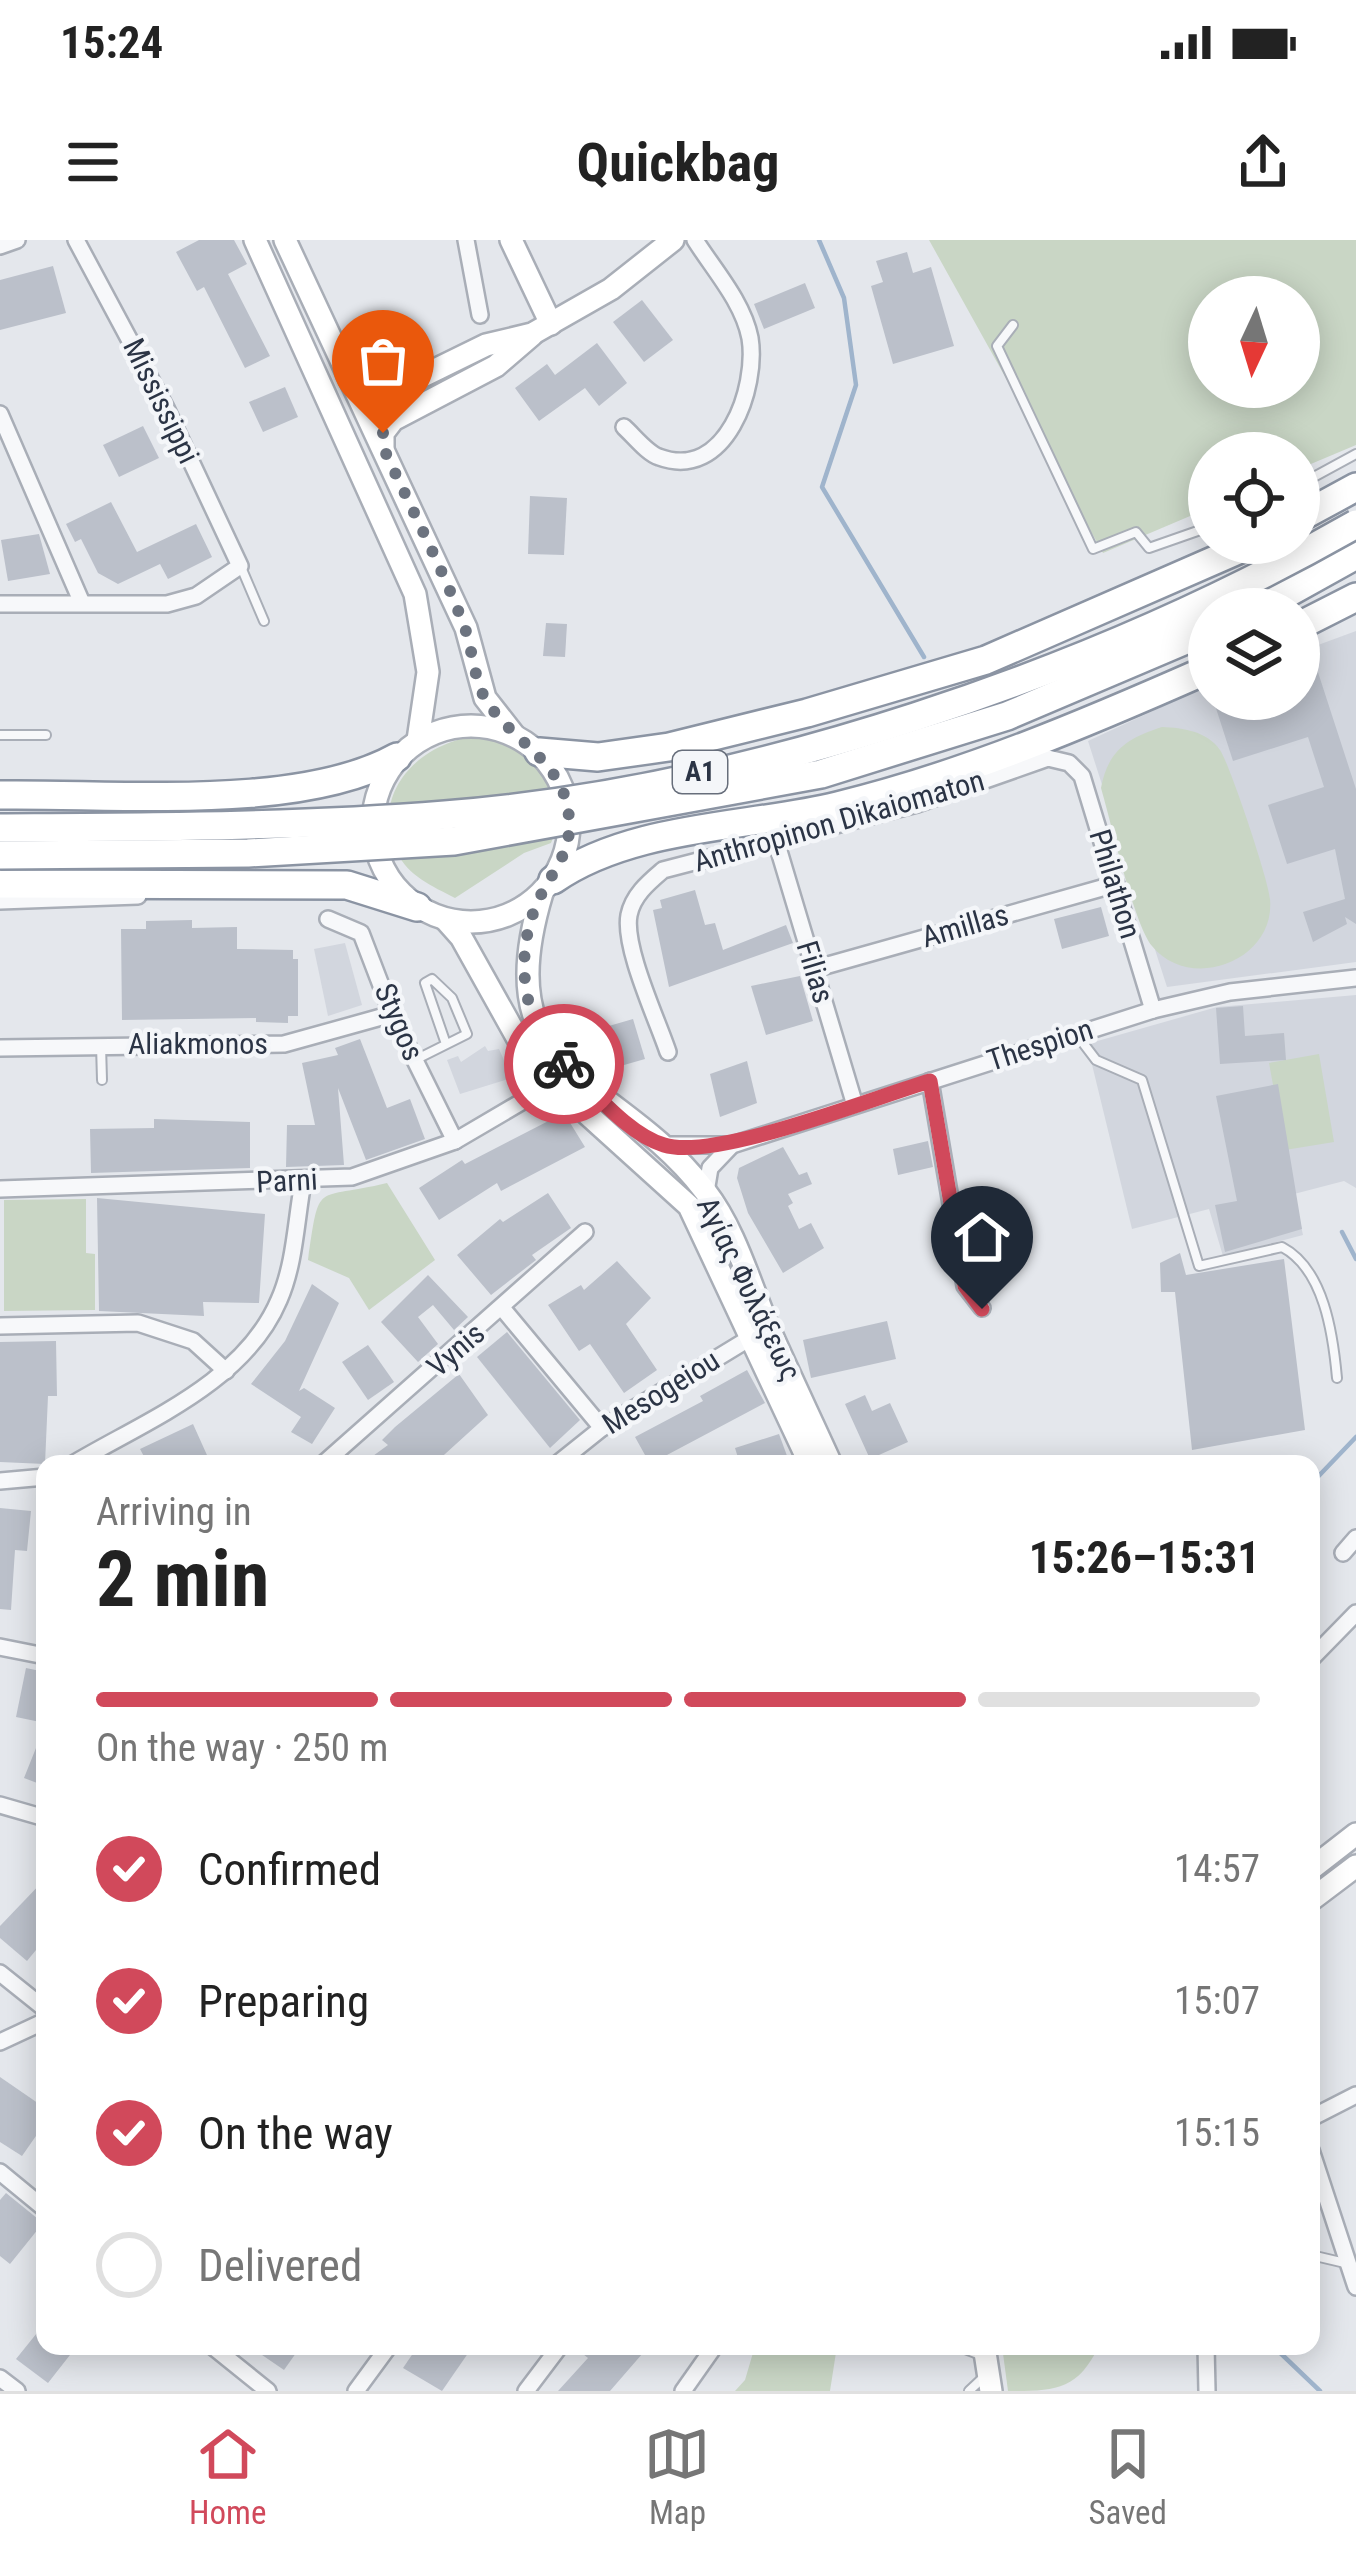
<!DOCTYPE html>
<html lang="en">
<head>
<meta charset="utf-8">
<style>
	body { margin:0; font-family:"Roboto Condensed",sans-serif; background:#f6f6f6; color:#222; height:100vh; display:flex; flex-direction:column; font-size:45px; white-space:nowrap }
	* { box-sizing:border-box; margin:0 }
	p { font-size:39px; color:#767676 }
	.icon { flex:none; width:66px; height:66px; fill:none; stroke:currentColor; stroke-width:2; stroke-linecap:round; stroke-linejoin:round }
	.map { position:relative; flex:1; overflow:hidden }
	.drawer { position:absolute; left:36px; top:1215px; width:1284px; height:900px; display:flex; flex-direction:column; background:#fff; border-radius:24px; box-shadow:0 6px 30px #0003 }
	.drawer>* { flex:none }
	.needle { width:78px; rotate:184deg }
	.tools { position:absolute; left:1188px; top:36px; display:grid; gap:24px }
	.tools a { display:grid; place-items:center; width:132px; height:132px; border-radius:50%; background:#fff; box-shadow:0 6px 30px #0003; font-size:60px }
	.pin { position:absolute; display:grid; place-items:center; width:102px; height:102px; color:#fff; margin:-123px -51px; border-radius:50% 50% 50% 0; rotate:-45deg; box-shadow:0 0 12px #0007 }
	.pin .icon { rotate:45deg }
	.courier { position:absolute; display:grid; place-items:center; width:120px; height:120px; margin:-60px; border:9px solid #d1495b; border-radius:50%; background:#fff; color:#222; box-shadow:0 3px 15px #0007 }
	.head em { font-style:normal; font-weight:700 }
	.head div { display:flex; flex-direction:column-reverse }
	.head { display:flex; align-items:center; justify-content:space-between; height:204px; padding:0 60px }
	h1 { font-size:78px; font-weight:700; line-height:90px }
	.bar { display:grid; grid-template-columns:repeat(4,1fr); gap:18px 12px; align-content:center; height:144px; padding:0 60px }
	.bar i { height:15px; border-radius:9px; background:#e0e0e0 }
	.bar .selected { background:#d1495b }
	.bar p { grid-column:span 4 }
	ol { padding:0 60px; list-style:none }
	li { display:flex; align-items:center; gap:36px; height:132px }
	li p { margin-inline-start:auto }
	li .icon { padding:12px; border-radius:50%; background:#d1495b; color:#fff; stroke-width:4 }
	li:last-child { color:#767676 }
	li i { width:66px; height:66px; border:6px solid #e0e0e0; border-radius:50% }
	.status { display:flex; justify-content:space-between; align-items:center; height:84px; padding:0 60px; background:#fff; direction:ltr }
	.status svg { height:33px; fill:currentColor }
	header { display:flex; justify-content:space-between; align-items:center; height:156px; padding:0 60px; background:#fff; font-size:54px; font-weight:700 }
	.tab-bar { display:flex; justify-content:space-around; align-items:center; height:168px; border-top:3px solid #e0e0e0; background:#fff; font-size:33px; color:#767676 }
	.tab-bar a { display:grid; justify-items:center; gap:6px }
	.tab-bar .selected { color:#d1495b }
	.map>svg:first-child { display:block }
	.built { fill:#d2d6de }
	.green { fill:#c9d6c5; fill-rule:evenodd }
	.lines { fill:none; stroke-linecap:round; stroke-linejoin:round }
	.stream { stroke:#9fb4cc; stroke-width:4.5 }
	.building { fill:#bbc0ca }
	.lane-casing { stroke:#a9aeb7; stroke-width:12 }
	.street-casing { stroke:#a9aeb7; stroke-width:20 }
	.secondary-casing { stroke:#a9aeb7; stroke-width:26 }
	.highway-casing { stroke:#8b94a3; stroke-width:32 }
	.lane { stroke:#f7f8fa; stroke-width:8 }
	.street { stroke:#f7f8fa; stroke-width:15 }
	.secondary { stroke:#fff; stroke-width:21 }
	.highway { stroke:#fff; stroke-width:27 }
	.highway-bridge-casing { stroke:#8b94a3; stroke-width:32; stroke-linecap:butt }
	.highway-bridge { stroke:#fff; stroke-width:27 }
	.done { stroke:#6c737f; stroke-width:12; stroke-dasharray:0 21.6 }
	.route { stroke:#d1495b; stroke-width:15 }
	.labels { text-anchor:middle; stroke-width:9; stroke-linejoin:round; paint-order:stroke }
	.shield { fill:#f4f6f9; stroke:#676e7b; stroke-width:3 }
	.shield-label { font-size:27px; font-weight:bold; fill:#2b3445 }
	.street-label { font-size:30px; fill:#2b3445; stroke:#f4f6f9 }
</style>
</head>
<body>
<div class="status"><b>15:24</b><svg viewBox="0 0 49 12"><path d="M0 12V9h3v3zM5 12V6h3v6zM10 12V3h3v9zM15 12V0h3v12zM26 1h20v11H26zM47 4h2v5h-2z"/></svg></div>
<header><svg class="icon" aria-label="menu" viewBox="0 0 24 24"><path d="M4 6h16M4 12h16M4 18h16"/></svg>Quickbag<svg class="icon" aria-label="share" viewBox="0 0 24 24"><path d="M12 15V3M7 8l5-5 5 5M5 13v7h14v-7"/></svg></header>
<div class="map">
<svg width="1356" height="2151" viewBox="0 0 1356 2151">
	<rect width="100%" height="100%" fill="#e4e7ec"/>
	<g class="built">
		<polygon points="1356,391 1356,722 1167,747 1088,501 1209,445 1209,459 1299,459 1299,412"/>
		<polygon points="345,703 362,765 328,776 314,709"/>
		<polygon points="1356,755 1356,948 1344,941 1294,954 1303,995 1223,1016 1209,969 1132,989 1087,804 1217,767"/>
		<polygon points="485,806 488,811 499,809 512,838 460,854 447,820 458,816 461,822"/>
	</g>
	<g class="green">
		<path d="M929,0H1356V205L1299,229V213H1209V268L1103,313ZM1209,57H1299V147H1209Z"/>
		<path d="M1162,487C1183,488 1207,491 1220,510C1230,525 1269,641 1270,659C1276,721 1190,753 1152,706C1134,684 1111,582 1101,548C1108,510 1128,498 1162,487Z"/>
		<path d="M489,496C535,512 574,552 551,603L524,613L455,658C432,646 408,636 397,612C366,548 430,494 489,496Z"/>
		<polygon points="1319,814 1334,902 1285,910 1269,823"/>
		<path d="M387,943L435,1020L369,1070L349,1038L308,1020C320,938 314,961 387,943Z"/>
		<polygon points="86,959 86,1013 95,1014 95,1070 4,1071 4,960"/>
		<polygon points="755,2106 837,2106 830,2151 735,2151 745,2140"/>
		<path d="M1002,2106H1099C1077,2151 1055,2151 1008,2151Z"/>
	</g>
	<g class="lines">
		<g class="stream">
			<polyline points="819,0 844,58 856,145 822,247 924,417"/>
			<polyline points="1342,992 1356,1019"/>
			<polyline points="1311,1244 1356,1197"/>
			<polyline points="1273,2106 1320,2151"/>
		</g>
	</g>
	<g class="building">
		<polygon points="199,0 234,0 247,24 228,34 270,116 245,128 204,47 197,51 176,12"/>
		<polygon points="907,12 913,33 931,27 954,106 893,124 871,46 883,42 876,21"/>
		<polygon points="53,26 66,73 0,90 0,40"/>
		<polygon points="805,43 815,68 764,89 754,64"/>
		<polygon points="642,60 673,100 644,122 613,82"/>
		<polygon points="597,103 627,143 599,166 585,148 539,181 515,148 547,124 555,135"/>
		<polygon points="285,147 298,177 263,192 249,162"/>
		<polygon points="143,186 159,218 119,237 103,205"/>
		<polygon points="530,256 567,258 564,315 528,314"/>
		<polygon points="111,262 137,312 196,284 212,317 168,339 160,324 118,344 98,333 81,299 75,302 66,284"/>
		<polygon points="39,294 50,334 8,341 1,300"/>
		<polygon points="546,383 567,384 565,417 543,416"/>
		<polygon points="1314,420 1356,549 1356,684 1345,677 1347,684 1313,702 1303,672 1345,659 1335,609 1287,624 1268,565 1324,547 1308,497 1233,521 1213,459 1299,459 1299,425"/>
		<polygon points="695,650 705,685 715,683 723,710 786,685 793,703 669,747 653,670 662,668 660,660"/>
		<polygon points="1101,667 1109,696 1062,709 1054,679"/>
		<polygon points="192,680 192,688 237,687 237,709 293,710 293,719 298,719 298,776 288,776 288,783 256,782 256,778 122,780 121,689 146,689 146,681"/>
		<polygon points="800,736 813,781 766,795 751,746"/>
		<polygon points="1243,766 1245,796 1284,793 1286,820 1220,824 1216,768"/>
		<polygon points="633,779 645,819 624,825 601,810 602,788"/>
		<polygon points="360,799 387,868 410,859 425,899 366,920 338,848 344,925 286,927 287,885 315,885 302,823 338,815 335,808"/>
		<polygon points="747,821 757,863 720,877 710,834"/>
		<polygon points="1278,844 1302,989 1225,1012 1215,965 1237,961 1216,856"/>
		<polygon points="564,873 585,907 501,951 497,943 439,980 419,948 462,920 465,924"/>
		<polygon points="154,879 250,882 250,928 91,933 90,889 154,888"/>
		<polygon points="928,901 933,927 898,935 893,909"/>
		<polygon points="783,907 799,935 807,932 812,944 788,954 793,963 788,966 799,989 811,983 824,1008 783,1033 748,973 737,938 739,928"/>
		<polygon points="548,953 571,988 532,1015 536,1020 491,1055 457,1015 500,979 503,982"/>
		<polygon points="97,958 265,974 259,1063 203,1062 204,1076 99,1071"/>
		<polygon points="1180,1013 1186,1035 1284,1019 1305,1190 1192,1210 1175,1052 1161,1052 1160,1023"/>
		<polygon points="617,1021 651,1058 626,1084 657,1130 624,1153 590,1104 579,1111 548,1065 581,1045 584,1050"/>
		<polygon points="428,1035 468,1077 454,1090 433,1065 418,1077 438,1104 418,1122 381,1082"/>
		<polygon points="312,1044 339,1063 299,1151 304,1148 335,1168 312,1204 291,1192 301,1177 251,1144 285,1101"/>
		<polygon points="887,1081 896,1119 811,1138 803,1100"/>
		<polygon points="507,1092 580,1180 550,1208 477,1117"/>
		<polygon points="56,1101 57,1156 48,1156 45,1224 0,1222 0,1102"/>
		<polygon points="368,1105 394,1142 368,1160 342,1122"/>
		<polygon points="747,1130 765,1163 650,1224 635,1197 703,1161 700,1156"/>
		<polygon points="459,1134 488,1175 434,1224 362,1224 388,1205 382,1200 395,1187"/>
		<polygon points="865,1155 872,1171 890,1163 908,1202 870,1219 845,1164"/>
		<polygon points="193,1184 211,1224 184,1224 180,1216 167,1224 148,1224 140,1209"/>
		<polygon points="779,1194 790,1224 740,1224 735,1208"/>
		<polygon points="0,1268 31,1271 27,1311 15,1310 11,1370 0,1369"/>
		<polygon points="26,1428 45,1432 45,1483 16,1477"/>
		<polygon points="44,1488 45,1488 45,1546 24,1538"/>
		<polygon points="45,1639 45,1699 27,1721 0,1698 0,1686"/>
		<polygon points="0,1837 45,1868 45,1883 22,1916 0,1902"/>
		<polygon points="6,1953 43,1983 10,2024 0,2016 0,1960"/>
		<polygon points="45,2083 45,2106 77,2106 48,2143 16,2119"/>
		<polygon points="249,2106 301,2106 284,2130"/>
		<polygon points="418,2106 473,2106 442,2151 403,2128"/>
		<polygon points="590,2106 649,2106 610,2151 558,2151 588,2118 583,2114"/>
	</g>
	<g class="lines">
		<defs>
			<g id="lane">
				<polyline points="1013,85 997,106 1093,309 1136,292 1149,308 1209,287"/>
				<polyline points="1299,245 1356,214"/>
				<polyline points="241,327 264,381"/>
				<polyline points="0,495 46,495"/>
				<path d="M1077,795L1096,820L1142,840L1199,1026L1282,1007C1324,1029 1333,1094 1337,1138"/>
				<polyline points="101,805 102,840"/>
				<polyline points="415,820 467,794 452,758 432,739 425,743 446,804"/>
				<polyline points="1311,2015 1345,2023"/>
				<polyline points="957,2106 983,2116"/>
				<polyline points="969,2151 985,2136"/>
			</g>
			<g id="street">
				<polyline points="466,0 480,75"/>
				<polyline points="0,6 17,0"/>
				<polyline points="0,174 82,363"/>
				<path d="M624,187C634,196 647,213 659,217C726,242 758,147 750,98C743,62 714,30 695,0"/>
				<polyline points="0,364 167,364 196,356 240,326 166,168 76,0"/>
				<polyline points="776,601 854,862"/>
				<polyline points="0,661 138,656"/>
				<polyline points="328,679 361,693 392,774 455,901"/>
				<polyline points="814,729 1116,644"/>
				<polyline points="0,808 284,804 392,774"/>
				<path d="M668,812C657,779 623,707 629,675C633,655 649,642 663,630L917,564L1048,518L1069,523L1082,536L1153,770"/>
				<polyline points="930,841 965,1046 982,1068"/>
				<polyline points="663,905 732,905 1153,770 1230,752 1356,738"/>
				<polyline points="0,949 352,937 455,901 552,844"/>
				<polyline points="706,952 710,928 730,907"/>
				<polyline points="503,1069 602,1188"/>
				<polyline points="0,1086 138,1083 193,1101 226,1131"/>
				<path d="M73,1224C145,1181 244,1143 279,1060C295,1024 296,980 303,942"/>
				<polyline points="323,1224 585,992"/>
				<polyline points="557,1224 602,1188 755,1095"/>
				<polyline points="0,1241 45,1237"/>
				<polyline points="1343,1313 1356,1298"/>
				<polyline points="0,1407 45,1416"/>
				<polyline points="1311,1419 1356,1373"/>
				<polyline points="0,1565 45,1578"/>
				<polyline points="0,1733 45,1769"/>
				<polyline points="0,1802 45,1781"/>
				<polyline points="1311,1878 1356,1855"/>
				<polyline points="1311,1910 1356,2047"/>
				<polyline points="0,1932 45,1969"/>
				<polyline points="212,2106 268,2151"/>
				<polyline points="1206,2106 1207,2151"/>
				<polyline points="0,2138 17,2151"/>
				<polyline points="356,2151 389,2106"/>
				<polyline points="526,2151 560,2106"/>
				<polyline points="683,2151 714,2107"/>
			</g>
			<g id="secondary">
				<polyline points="255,0 415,354 428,432 418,500"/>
				<polyline points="285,0 466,388 485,458 514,495"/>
				<polyline points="511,0 551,84"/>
				<polyline points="356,148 388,153 486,105 532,94 611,49 673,0"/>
				<polyline points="383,207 383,193 393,180 496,126 532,95"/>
				<circle cx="471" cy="584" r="98"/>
				<path d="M542,653C485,843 614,832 705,951C736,991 750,1045 770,1091C790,1136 811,1180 831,1224"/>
				<polyline points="445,679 461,697 532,824 689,966 810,1224"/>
				<polyline points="1311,1629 1356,1594"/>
				<polyline points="1311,1660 1356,1626"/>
				<polyline points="984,2106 991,2151"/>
			</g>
			<g id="highway">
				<polyline points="1299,278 1356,247"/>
				<polyline points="1259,369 1356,315"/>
				<polyline points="1299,386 1356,357"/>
				<polyline points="539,512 598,517 669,507 807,473 986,420 1254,303"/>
				<path d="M0,555C115,553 298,572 397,517"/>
				<path d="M553,640C632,585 746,588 837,566C965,535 1089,482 1209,429"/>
				<polyline points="0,644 347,645 417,667"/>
			</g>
		</defs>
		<use href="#lane" class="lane-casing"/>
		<use href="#street" class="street-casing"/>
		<use href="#secondary" class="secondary-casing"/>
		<use href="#highway" class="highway-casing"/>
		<use href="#lane" class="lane"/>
		<use href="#street" class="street"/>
		<use href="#secondary" class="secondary"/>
		<use href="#highway" class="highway"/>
		<defs>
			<g id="highway-bridge">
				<path d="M0,588C149,587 297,587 445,575C748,551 1093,434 1356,284"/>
				<polyline points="0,615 248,613 454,601 821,534 1007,476 1209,390"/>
			</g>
		</defs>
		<use href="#highway-bridge" class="highway-bridge-casing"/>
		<use href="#highway-bridge" class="highway-bridge"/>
	</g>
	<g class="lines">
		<path class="done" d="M383,193V207C410,266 440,323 463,383C473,408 473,439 487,462C515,504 565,522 569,578C572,610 555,628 542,653C513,707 519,782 564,824"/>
		<path class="route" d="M564,824C592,849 627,894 664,905C715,921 872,858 930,841L965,1046L982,1069"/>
	</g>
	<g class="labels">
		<rect class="shield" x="673" y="511" width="54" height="42" rx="9"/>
		<g class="shield-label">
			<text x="700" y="541">A1</text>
		</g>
		<g class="street-label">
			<text transform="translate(161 161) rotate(64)" y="10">Mississippi</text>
			<text transform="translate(839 581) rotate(-16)" y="10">Anthropinon Dikaiomaton</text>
			<text transform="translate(1115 644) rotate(73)" y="10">Philathon</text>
			<text transform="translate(965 686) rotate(-16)" y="10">Amillas</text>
			<text transform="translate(815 732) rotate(73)" y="10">Filias</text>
			<text transform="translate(399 782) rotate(67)" y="10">Stygos</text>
			<text x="198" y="814">Aliakmonos</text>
			<text transform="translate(1040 805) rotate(-18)" y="10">Thespion</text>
			<text transform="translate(287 941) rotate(-3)" y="10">Parni</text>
			<text transform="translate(749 1049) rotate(64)" y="10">Αγίας Φυλάξεως</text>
			<text transform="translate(456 1110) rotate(-41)" y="10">Vynis</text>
			<text transform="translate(661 1152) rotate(-32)" y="10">Mesogeiou</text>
		</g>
	</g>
</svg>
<div class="tools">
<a><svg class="needle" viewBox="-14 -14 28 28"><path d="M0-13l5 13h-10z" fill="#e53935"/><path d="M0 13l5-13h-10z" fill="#767676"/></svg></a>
<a><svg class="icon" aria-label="locate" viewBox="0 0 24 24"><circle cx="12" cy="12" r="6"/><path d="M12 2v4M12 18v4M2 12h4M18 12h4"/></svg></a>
<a><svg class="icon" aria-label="layers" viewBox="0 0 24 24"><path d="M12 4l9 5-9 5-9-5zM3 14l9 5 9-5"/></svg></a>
</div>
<div class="pin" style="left:383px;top:193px;background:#ea580c"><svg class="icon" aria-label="bag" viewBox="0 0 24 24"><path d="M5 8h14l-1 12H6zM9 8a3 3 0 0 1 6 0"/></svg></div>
<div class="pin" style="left:982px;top:1069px;background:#1f2937"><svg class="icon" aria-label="home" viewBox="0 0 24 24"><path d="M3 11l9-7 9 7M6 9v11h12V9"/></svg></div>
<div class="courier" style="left:564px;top:824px"><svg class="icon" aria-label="bike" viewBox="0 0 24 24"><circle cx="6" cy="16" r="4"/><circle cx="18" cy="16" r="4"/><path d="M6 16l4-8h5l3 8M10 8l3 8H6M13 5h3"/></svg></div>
<section class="drawer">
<div class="head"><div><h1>2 min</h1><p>Arriving in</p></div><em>15:26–15:31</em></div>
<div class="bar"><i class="selected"></i><i class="selected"></i><i class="selected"></i><i></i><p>On the way · 250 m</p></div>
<ol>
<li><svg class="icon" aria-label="check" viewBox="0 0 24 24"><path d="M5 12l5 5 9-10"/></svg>Confirmed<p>14:57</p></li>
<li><svg class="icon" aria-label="check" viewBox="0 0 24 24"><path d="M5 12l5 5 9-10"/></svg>Preparing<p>15:07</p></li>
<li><svg class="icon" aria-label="check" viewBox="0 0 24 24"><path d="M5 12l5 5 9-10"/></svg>On the way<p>15:15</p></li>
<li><i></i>Delivered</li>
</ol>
</section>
</div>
<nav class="tab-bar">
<a class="selected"><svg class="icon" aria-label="home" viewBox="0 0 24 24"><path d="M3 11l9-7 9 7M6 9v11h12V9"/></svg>Home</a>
<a><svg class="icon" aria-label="map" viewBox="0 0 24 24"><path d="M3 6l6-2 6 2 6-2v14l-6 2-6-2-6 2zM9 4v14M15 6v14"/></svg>Map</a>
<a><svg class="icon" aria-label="saved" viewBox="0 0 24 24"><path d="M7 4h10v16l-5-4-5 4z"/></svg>Saved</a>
</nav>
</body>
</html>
